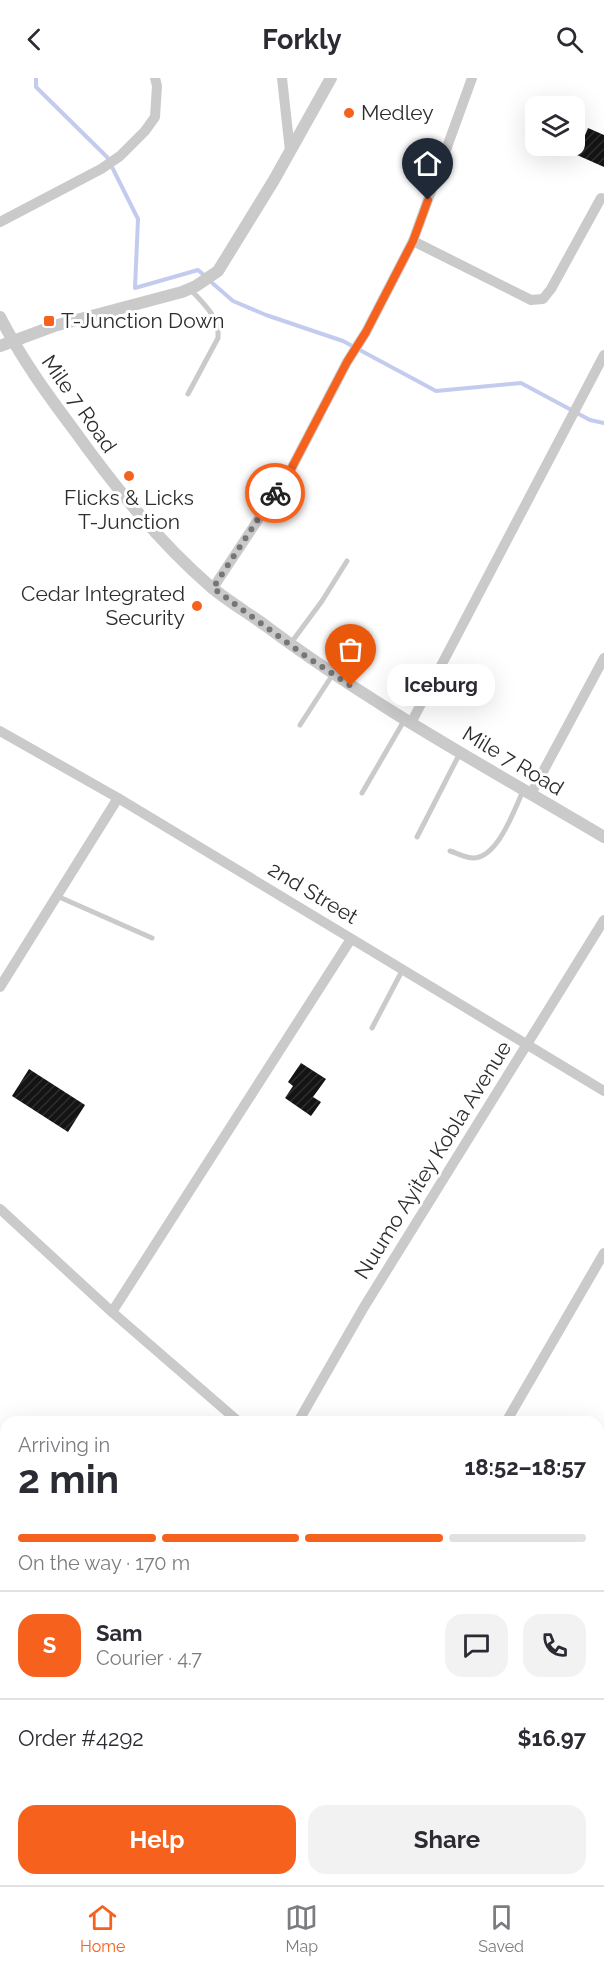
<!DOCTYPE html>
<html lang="en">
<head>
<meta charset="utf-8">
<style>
	body { margin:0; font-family:Raleway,sans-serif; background:#f2f2f3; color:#2b2b33; height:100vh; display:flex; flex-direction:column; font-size:22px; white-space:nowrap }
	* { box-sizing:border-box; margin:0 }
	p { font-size:20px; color:#7c7c81 }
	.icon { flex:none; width:33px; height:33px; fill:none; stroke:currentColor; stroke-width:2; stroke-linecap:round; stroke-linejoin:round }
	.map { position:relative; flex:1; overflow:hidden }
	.drawer { position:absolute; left:0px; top:1338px; width:604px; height:470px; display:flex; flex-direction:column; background:#fff; border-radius:18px 18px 0 0; box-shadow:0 6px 24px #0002 }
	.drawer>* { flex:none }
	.buttons { position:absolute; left:525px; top:18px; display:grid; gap:12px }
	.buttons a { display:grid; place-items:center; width:60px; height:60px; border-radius:12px; background:#fff; box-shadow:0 6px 24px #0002; font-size:30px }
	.pin { position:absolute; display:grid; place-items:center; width:51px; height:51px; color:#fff; margin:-62px -26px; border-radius:50% 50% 50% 0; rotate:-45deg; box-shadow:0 0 6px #0007 }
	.pin .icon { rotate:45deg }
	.courier { position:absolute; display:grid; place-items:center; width:60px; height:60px; margin:-30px; border:4px solid #f6621d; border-radius:50%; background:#fff; color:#222; box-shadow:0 2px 8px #0007 }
	.bubble { position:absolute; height:42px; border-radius:18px; background:#fff; box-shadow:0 6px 24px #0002; font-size:20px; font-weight:700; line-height:42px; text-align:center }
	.head em { font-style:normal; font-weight:700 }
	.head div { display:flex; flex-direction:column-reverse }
	.head { display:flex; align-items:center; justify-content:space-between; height:102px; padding:0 18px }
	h1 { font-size:39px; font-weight:700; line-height:45px }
	.bar { display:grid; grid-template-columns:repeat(4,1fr); gap:9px 6px; align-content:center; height:72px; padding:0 18px }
	.bar i { height:8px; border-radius:4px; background:#e1e1e2 }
	.bar .active { background:#f6621d }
	.bar p { grid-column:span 4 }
	.line { display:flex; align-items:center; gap:15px; padding:0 18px; border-top:2px solid #e1e1e2 }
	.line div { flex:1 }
	.round { display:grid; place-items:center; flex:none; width:63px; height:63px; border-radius:18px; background:#f2f2f3 }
	.cta { display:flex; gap:12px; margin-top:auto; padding:12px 18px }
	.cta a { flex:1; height:69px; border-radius:18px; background:#f6621d; color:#fff; font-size:24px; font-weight:700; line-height:69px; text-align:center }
	.cta a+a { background:#f2f2f3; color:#2b2b33 }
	header { display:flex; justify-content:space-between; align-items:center; height:78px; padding:0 18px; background:#fff; font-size:27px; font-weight:700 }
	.tab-bar { display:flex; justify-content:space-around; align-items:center; height:84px; border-top:2px solid #e1e1e2; background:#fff; font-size:16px; color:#7c7c81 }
	.tab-bar a { display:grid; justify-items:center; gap:3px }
	.tab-bar .active { color:#f6621d }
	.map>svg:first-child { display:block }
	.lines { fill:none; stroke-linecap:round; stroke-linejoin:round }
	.stream { stroke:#c3ccee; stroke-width:4 }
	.building { fill:url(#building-hatch) }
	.service { stroke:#cacaca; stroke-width:5 }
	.minor { stroke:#cacaca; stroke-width:10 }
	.tertiary { stroke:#cacaca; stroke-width:12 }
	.done { stroke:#767676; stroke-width:6; stroke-dasharray:0 10.8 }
	.route { stroke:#f6621d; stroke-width:8 }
	.poi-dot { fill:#f6621d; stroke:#fff; stroke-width:2 }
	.labels { text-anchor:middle; stroke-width:6; stroke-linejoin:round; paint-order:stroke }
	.poi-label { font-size:21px; fill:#2d2d2d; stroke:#fff; text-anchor:start }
	.street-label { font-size:21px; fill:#2d2d2d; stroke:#fff }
</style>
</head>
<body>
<header><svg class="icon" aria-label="back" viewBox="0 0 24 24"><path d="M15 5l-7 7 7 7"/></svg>Forkly<svg class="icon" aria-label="search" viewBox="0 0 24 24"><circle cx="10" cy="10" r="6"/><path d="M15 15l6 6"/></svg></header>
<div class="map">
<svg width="604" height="1807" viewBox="0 0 604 1807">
	<defs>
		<pattern id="building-hatch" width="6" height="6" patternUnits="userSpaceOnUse" patternTransform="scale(1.5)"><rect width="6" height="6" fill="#141414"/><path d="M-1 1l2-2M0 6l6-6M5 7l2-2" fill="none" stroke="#2e2e2e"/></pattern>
	</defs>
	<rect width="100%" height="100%" fill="#fff"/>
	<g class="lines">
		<g class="stream">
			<polyline points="36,0 36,9 107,79 138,141 135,210 198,192 205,198"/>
			<polyline points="210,203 233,223 266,237 343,263 436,313 521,305 590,342 604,345"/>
		</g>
	</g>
	<g class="building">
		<polygon points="588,50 604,57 604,89 577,77"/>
		<polygon points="301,985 326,1001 313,1019 321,1024 311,1038 285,1020 293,1008 288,1004"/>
		<polygon points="29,991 85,1027 68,1054 12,1018"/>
	</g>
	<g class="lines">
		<g class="service">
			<path d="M188,316L218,260C220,240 204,226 191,212"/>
			<polyline points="291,565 322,523 347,483"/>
			<polyline points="300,647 333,596"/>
			<polyline points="362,715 405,641"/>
			<polyline points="417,759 460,675"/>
			<path d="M450,773C457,775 466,780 473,780C498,780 514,732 523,713"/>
			<polyline points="57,818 152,860"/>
			<polyline points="372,950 403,891"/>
			<polyline points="598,1420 604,1411"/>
			<polyline points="598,1512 604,1515"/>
		</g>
		<g class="minor">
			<polyline points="282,0 290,73"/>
			<polyline points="0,144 101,91 120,78 145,53 155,39 157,8 155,0"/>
			<polyline points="413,163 531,222 543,221 551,211 601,120"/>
			<polyline points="213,510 289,395 347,284 366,254 413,163 472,0"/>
			<polyline points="411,645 604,277"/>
			<polyline points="0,653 118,720 604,1013"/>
			<polyline points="531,716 604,580"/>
			<polyline points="0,909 118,720"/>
			<polyline points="0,1131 112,1234 239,1344"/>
			<polyline points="112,1234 351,861"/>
			<polyline points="298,1344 364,1229 604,842"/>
			<polyline points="506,1344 604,1175"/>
			<polyline points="0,1380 6,1388"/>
			<polyline points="0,1621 6,1618"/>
			<polyline points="598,1630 604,1633"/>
			<polyline points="0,1695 6,1707"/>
			<polyline points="0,1745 6,1742"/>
			<polyline points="224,1802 227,1807"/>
			<polyline points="447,1802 451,1807"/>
			<polyline points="58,1807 70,1802"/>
			<polyline points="412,1807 418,1802"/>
		</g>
		<g class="tertiary">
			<path d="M0,239C21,280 47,316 74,352C115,409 158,463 211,509C228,523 248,535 266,548C373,628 490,691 604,759"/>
			<polyline points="0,268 54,248 182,214 196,208 218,193 274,102 331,0"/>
		</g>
	</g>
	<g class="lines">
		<polyline class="done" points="275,415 213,510 304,577 351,608"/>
		<polyline class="route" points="275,415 289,395 347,284 366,254 413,163 428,122"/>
	</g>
	<g class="poi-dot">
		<circle cx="349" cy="35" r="6"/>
		<rect x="43" y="237" width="12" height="12" rx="3"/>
		<circle cx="129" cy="398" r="6"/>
		<circle cx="197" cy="528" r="6"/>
	</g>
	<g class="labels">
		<g class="poi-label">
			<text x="361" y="42">Medley</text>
			<text x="61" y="250">T-Junction Down</text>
			<text x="129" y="427" text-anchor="middle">Flicks &amp; Licks<tspan x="129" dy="24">T-Junction</tspan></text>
			<text x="185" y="523" text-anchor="end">Cedar Integrated<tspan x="185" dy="24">Security</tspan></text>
		</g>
		<g class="street-label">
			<text transform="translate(79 326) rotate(55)" y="7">Mile 7 Road</text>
			<text transform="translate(513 683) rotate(31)" y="7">Mile 7 Road</text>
			<text transform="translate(313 815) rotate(31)" y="7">2nd Street</text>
			<text transform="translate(433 1082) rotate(-58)" y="7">Nuumo Ayitey Kobla Avenue</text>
		</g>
	</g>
</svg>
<div class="buttons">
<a><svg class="icon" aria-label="layers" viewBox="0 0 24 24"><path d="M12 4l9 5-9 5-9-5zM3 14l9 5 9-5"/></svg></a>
</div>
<div class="pin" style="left:351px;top:608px;background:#ea580c"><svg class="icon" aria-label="bag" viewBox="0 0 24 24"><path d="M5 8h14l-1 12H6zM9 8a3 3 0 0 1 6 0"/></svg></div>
<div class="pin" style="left:428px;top:122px;background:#1f2937"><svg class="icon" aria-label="home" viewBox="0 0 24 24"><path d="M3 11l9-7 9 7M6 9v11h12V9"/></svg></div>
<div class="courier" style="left:275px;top:415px"><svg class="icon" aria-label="bike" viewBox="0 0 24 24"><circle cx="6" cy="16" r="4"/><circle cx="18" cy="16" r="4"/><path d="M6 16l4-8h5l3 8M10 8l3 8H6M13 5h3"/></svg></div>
<div class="bubble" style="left:387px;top:586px;width:108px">Iceburg</div>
<section class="drawer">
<div class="head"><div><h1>2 min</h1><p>Arriving in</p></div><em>18:52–18:57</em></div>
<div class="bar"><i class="active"></i><i class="active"></i><i class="active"></i><i></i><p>On the way · 170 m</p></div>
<div class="line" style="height:108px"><b class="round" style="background:#f6621d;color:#fff">S</b><div><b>Sam</b><p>Courier · 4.7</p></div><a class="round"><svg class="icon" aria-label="chat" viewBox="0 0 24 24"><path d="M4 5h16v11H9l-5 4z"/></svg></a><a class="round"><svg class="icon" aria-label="phone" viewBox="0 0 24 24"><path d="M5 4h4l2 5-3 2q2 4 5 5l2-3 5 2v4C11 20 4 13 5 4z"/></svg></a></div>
<div class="line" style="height:78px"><div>Order #4292</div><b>$16.97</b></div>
<div class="cta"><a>Help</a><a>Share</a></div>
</section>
</div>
<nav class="tab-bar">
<a class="active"><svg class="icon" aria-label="home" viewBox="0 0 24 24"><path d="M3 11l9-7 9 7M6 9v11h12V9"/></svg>Home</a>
<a><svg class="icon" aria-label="map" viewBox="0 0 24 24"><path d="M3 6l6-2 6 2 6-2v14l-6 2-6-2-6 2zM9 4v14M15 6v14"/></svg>Map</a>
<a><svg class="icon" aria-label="saved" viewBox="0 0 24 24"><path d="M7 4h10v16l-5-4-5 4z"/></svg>Saved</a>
</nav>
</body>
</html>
